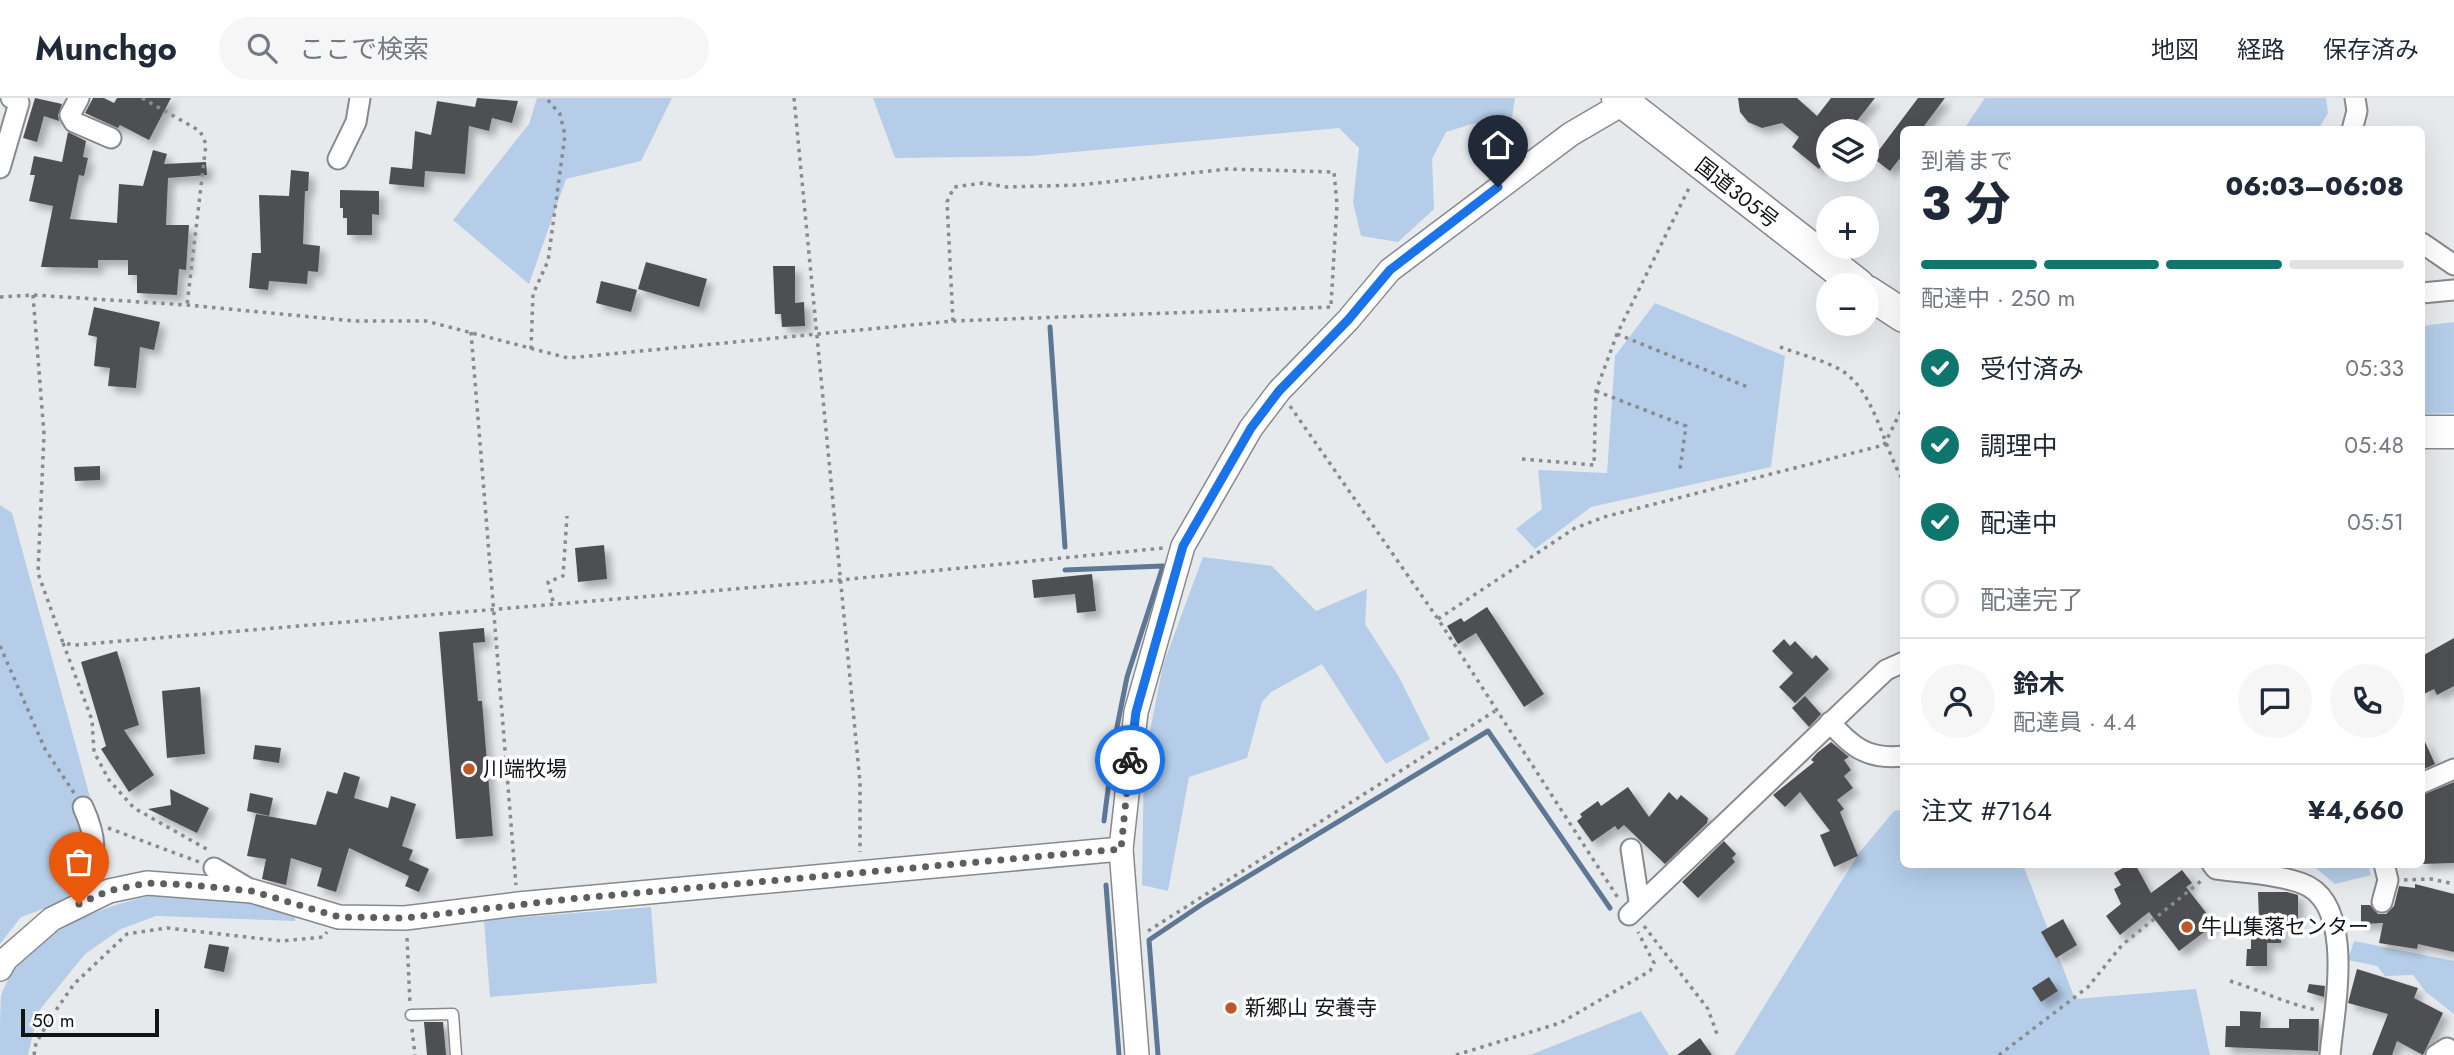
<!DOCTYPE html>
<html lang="ja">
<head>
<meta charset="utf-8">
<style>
	body { margin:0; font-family:Jost,"Noto Sans JP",sans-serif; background:#f6f6f7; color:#1f2937; height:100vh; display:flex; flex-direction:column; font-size:26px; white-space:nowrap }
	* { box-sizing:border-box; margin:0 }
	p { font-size:23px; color:#747a83 }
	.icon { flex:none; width:38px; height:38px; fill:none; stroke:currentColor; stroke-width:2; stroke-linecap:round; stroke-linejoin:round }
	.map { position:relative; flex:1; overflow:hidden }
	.panel { position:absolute; left:1900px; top:28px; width:525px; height:742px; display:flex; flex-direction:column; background:#fff; border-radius:10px; box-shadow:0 7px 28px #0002 }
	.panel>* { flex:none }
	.buttons { position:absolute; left:1816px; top:21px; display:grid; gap:14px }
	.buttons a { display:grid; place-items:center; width:63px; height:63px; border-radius:50%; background:#fff; box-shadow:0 7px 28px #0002; font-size:35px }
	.scale { position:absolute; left:21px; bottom:18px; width:138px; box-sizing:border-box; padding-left:7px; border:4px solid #121315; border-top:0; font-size:19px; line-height:24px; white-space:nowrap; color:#121315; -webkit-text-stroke:5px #fff; paint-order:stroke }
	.pin { position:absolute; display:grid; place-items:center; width:60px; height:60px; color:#fff; margin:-72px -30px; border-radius:50% 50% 50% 0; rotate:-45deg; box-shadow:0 0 7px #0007 }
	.pin .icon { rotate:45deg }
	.courier { position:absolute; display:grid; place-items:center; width:70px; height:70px; margin:-35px; border:5px solid #1a73e8; border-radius:50%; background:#fff; color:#222; box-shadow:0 2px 9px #0007 }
	.summary em { font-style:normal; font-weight:800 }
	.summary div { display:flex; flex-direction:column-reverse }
	.summary { display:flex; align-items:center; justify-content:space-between; height:119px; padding:0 21px }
	h1 { font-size:46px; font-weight:800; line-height:52px }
	.bar { display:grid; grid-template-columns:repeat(4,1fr); gap:10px 7px; align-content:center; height:84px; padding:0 21px }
	.bar i { height:9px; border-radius:5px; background:#e0e1e3 }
	.bar .selected { background:#0f766e }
	.bar p { grid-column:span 4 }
	.line { display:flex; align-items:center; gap:18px; padding:0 21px; border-top:2px solid #e0e1e3 }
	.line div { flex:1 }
	.round { display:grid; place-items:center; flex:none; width:74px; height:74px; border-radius:37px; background:#f6f6f7 }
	ol { padding:0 21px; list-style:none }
	li { display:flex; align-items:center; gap:21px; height:77px }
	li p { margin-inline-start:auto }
	li .icon { padding:7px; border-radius:50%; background:#0f766e; color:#fff; stroke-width:4 }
	li:last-child { color:#747a83 }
	li i { width:38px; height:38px; border:4px solid #e0e1e3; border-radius:50% }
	header { display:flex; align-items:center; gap:42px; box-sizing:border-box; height:98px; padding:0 35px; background:#fff; border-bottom:2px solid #e0e1e3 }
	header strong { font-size:33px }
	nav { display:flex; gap:38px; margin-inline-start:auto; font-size:24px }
	.search { width:490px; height:63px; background:#f6f6f7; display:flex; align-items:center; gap:18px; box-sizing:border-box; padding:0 24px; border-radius:38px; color:#747a83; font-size:26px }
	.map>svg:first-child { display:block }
	.green { fill:#b5cde8 }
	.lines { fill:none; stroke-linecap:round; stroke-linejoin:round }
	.stream { stroke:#5e7794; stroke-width:5 }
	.building { fill:#4d5053; filter:url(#shadow) }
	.service-casing { stroke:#878a8d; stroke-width:13 }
	.minor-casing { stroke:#878a8d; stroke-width:23 }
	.tertiary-casing { stroke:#878a8d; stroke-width:26 }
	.trunk-casing { stroke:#878a8d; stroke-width:35 }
	.path { stroke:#888b8d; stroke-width:3.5; stroke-dasharray:3.5 5; stroke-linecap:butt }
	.service { stroke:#fff; stroke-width:10 }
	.minor { stroke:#fff; stroke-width:19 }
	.tertiary { stroke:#fff; stroke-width:23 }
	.trunk { stroke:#fff; stroke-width:32 }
	.done { stroke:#5d5e61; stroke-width:7; stroke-dasharray:0 12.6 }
	.route { stroke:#1a73e8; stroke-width:9 }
	.poi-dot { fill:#be582b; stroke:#fff; stroke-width:2.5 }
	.labels { text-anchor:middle; stroke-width:7; stroke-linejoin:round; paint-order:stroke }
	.street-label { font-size:21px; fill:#121315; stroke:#fff }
	.poi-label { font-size:21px; fill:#121315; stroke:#fff; text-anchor:start }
</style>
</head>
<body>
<header>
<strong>Munchgo</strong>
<div class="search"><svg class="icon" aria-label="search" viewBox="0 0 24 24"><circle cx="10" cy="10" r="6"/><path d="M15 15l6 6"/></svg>ここで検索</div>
<nav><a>地図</a><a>経路</a><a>保存済み</a></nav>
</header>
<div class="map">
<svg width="2454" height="957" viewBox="0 0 2454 957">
	<defs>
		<filter id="shadow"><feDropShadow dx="6" dy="6" stdDeviation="3.5" flood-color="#0004"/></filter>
	</defs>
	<rect width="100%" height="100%" fill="#e7eaed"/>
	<g class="green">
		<polygon points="537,0 672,0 641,63 566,81 529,186 453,122 529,26"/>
		<polygon points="873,0 1515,0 1512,20 1472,26 1446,34 1432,61 1434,111 1398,144 1361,138 1353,104 1359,50 1339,30 1030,58 895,60"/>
		<polygon points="1985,0 2326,0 2328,15 2318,32 1964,31"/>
		<polygon points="1655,205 1785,258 1771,369 1591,409 1535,451 1516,431 1542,411 1538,372 1607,375 1615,258"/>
		<polygon points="2454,224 2454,315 2422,316 2422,228"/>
		<polygon points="0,407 12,415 98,728 79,791 57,806 21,819 0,846"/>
		<polygon points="1203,459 1272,468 1316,513 1367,491 1365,526 1399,579 1430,641 1386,666 1322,566 1271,594 1262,604 1247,660 1189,679 1168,793 1142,787 1144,663 1163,567"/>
		<polygon points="1904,711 1904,766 2023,767 2075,901 2196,891 2210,957 1734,957 1859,755 1894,713"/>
		<polygon points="2312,767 2368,767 2371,777 2335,786"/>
		<path d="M167,795L261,804L295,817V823L156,818L121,831L85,856L38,914L28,957H0C0,940 0,914 1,898C23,835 108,804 167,795Z"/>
		<polygon points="651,809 657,885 490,899 484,822"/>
		<polygon points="2354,843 2454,863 2454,916 2426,894 2413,877 2385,878 2377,868 2348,862"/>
		<polygon points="1641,913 1669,957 1530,957"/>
	</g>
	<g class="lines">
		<g class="stream">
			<polyline points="1050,229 1065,449"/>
			<polyline points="1065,472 1163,468 1127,579 1114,644 1104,723"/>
			<polyline points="1106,787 1119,957"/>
			<polyline points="1158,957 1149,842 1204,805 1488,633 1610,810"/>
		</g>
	</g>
	<g class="building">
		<polygon points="35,0 62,6 58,17 59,23 44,18 37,44 23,40"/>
		<polygon points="93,0 104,0 114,5 117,0 171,0 149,42 120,27 118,30 85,15"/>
		<polygon points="477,0 518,3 512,25 492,20 489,33 469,28 465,76 425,73 424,89 389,86 391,69 412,71 415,33 431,37 437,3 475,9"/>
		<polygon points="1738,0 1797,0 1817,18 1831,0 1875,0 1849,33 1829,33 1829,59 1819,71 1792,49 1799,39 1782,25 1762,30 1748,24 1740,14"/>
		<polygon points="1918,0 1945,0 1921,32 1904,32 1904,55 1890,73 1873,60"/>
		<polygon points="68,34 86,43 83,59 88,60 84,78 79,77 70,121 117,125 119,86 143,88 153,52 167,56 164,66 206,64 207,77 168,80 166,127 189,127 186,172 179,171 177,197 137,195 137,177 128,177 128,162 98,162 98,170 41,169 53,108 29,103 35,77 30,77 34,58 62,64"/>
		<polygon points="291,72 309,74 308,93 305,93 303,146 320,148 318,174 308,173 307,186 269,183 268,192 249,190 252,155 261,155 259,97 289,98"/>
		<polygon points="340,92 379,93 379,117 372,116 372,137 347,137 347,120 343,120 343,110 340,110"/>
		<polygon points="646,164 707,181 699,209 638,191"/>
		<polygon points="773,168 795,168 795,205 804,204 805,228 782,229 781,216 775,216"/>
		<polygon points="601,183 637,192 631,214 596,205"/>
		<polygon points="94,209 160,224 154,252 140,249 136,290 108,288 110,270 94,268 97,239 88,237"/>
		<polygon points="100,368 100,382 75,383 74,369"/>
		<polygon points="604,447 607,481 578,484 575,450"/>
		<polygon points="1092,476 1096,513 1077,515 1075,496 1034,500 1032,482"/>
		<polygon points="1487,509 1544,596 1524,609 1476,535 1458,546 1447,528 1461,520 1464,524"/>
		<polygon points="484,530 485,544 473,545 478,603 482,603 493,738 456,741 439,534"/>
		<polygon points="2454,540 2454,588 2437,597 2434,591 2422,597 2422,558"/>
		<polygon points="1784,541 1790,548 1795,543 1812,561 1816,557 1829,571 1795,605 1779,589 1793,575 1772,553"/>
		<polygon points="117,553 139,627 124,632 154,677 129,694 101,651 106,648 81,564"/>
		<polygon points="200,589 205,656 167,660 162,593"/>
		<polygon points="1805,598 1821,616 1809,629 1792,610"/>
		<polygon points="2422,637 2435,666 2422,672"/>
		<polygon points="1831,644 1849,659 1844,662 1851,672 1844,678 1853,690 1837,702 1844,711 1840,714 1858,758 1834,769 1820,737 1830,733 1800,694 1785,709 1773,697 1814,664 1811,662 1817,655"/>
		<polygon points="255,647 281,650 279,665 253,661"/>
		<polygon points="344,674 360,679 354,700 388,710 391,698 416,706 402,748 413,752 409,762 429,771 419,794 405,788 409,778 349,750 336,794 317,788 322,770 291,760 286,787 262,781 266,761 247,758 256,716 316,727 327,693 337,696"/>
		<polygon points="2454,684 2454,765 2422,766 2422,697"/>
		<polygon points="1628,689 1649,719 1669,694 1677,702 1681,697 1708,720 1707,725 1665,766 1624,727 1618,732 1615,728 1592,744 1577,723 1582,719 1580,716 1598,703 1601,708"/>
		<polygon points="170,691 209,710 197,735 148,711 171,707"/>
		<polygon points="250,695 273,700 269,718 247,713"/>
		<polygon points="1724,743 1736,756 1732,760 1735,764 1698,800 1682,784"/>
		<polygon points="2130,766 2135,766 2151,795 2182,772 2192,785 2186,789 2215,826 2179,853 2149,814 2120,837 2106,818 2121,806 2114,791 2121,787 2114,775"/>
		<polygon points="2415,786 2454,796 2454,854 2418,846 2417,851 2379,845 2383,825 2361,826 2361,807 2370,807 2378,816 2386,816 2394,808 2399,788 2415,790"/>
		<polygon points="2258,794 2287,794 2298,797 2298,824 2281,825 2281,845 2267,845 2267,868 2246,868 2247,851 2251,851 2251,822 2259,822"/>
		<polygon points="2063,821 2077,847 2056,860 2041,834"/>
		<polygon points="209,846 229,849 224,874 204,870"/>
		<polygon points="2357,871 2418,890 2414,900 2443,915 2423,957 2397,943 2392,957 2372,957 2388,916 2348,905"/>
		<polygon points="2049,879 2058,893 2041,904 2032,890"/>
		<polygon points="2309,886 2325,888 2324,899 2307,894"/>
		<polygon points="2240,913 2261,914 2260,930 2289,930 2289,921 2319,921 2318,953 2225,949 2226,928 2240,928"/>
		<polygon points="424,924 443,924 446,957 427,957"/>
		<polygon points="1700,940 1712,957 1677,957"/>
	</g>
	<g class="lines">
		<defs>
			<polyline id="service" points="411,917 453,916 456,957"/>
			<g id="minor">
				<polyline points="79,0 70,17 74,24 111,40"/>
				<polyline points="2352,32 2357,13 2355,0"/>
				<polyline points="338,61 356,24 360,0"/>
				<polyline points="0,70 19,5 11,0"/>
				<polyline points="2422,145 2454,167"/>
				<polyline points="2422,195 2454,192"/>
				<path d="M1830,624C1852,650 1869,662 1904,658"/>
				<polyline points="2422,685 2454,671"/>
				<path d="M83,709C98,742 96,756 86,790"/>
				<polyline points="1631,751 1639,803"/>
				<path d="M2212,766L2216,771C2244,775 2275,776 2301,785C2357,804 2334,912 2330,957"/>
				<polyline points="214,770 251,792"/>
				<polyline points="2382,804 2388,782 2384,766"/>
				<polyline points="1629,817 1886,572 1904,564"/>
				<polyline points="2436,957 2447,950"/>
			</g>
			<g id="tertiary">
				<polyline points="0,871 6,861 52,821 109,793 147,785 252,793 339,819 405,820 518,806 1121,751"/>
				<polyline points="1137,957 1121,751 1136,614 1183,448 1251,330 1279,293 1348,222 1390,172 1571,36 1624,5"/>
			</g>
			<g id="trunk">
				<polyline points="1618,0 1858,187"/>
				<polyline points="1867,194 1904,218"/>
				<polyline points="2422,334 2454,334"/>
			</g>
		</defs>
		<use href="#service" class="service-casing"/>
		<use href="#minor" class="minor-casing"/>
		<use href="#tertiary" class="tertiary-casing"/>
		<use href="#trunk" class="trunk-casing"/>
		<g class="path">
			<polyline points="142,0 200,33 206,46 187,207"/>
			<polyline points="794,0 860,684 860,754"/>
			<polyline points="33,197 44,336 38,475 63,545 75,547 840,482 1163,450"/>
			<polyline points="0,199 33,197 187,207 354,223 426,223 568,260 953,223 1333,209"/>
			<polyline points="953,223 947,104 954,89 983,85 1007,89 1079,87 1228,71 1334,74 1337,106 1331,207"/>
			<polyline points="471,234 516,787"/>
			<polyline points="1617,236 1750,290"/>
			<path d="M1780,249C1799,256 1823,262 1841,272C1876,294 1883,350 1904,384"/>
			<polyline points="531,251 533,196 548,163 565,37 560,16 546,0"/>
			<polyline points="1596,293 1686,328 1680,371"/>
			<polyline points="1290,308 1438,521 1620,803"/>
			<polyline points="1522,361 1594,367 1596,293 1617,236 1690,88"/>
			<polyline points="553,503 548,484 563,478 567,418"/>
			<polyline points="1438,521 1575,430 1604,419 1884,347 1904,307"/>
			<polyline points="63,545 92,622 94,654 109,682 134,710 210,753"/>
			<polyline points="0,548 45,651 74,695"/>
			<polyline points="108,730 199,764"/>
			<polyline points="2404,782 2431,781 2454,786"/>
			<polyline points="1644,828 1708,911 1718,939"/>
			<polyline points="1148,833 1495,613"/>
			<polyline points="407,840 410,906"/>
			<path d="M2230,883C2260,892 2289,907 2318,912"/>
			<polyline points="412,931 415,957"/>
			<polyline points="34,957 36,945 52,918 74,886 127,836 167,830 282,843 323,839 327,834"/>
			<polyline points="1456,957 1560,925 1650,873 1654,865 1638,834"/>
			<polyline points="1999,957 2088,889 2122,847 2201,783"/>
		</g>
		<use href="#service" class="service"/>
		<use href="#minor" class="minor"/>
		<use href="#tertiary" class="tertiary"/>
		<use href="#trunk" class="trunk"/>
	</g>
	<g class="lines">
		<polyline class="done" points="79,806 108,793 147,785 190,787 252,793 339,819 405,820 570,801 1121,751 1130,662"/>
		<polyline class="route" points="1130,662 1136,614 1183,448 1251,330 1279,293 1348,222 1390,172 1498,89"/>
	</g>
	<g class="poi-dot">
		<circle cx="469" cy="671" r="7"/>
		<circle cx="2187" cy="829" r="7"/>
		<circle cx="1231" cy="910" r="7"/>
	</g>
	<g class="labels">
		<g class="street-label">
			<text transform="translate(1737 95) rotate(38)" y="7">国道305号</text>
		</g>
		<g class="poi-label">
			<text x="483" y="678">川端牧場</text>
			<text x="2201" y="836">牛山集落センター</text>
			<text x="1245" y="917">新郷山 安養寺</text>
		</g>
	</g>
</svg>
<div class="buttons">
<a><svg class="icon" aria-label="layers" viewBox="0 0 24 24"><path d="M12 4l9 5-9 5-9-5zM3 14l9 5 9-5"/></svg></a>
<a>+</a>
<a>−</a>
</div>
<div class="scale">50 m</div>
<div class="pin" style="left:79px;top:806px;background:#ea580c"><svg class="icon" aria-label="bag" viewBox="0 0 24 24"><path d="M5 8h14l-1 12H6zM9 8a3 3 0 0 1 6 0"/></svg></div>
<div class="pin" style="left:1498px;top:89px;background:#1f2937"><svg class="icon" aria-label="home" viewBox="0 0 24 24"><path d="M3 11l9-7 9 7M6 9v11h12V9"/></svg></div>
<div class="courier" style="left:1130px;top:662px"><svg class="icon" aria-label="bike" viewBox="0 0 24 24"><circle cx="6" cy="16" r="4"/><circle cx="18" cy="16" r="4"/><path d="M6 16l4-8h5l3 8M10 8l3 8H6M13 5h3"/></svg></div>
<section class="panel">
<div class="summary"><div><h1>3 分</h1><p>到着まで</p></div><em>06:03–06:08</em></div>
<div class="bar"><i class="selected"></i><i class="selected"></i><i class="selected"></i><i></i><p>配達中 · 250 m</p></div>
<ol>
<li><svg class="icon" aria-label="check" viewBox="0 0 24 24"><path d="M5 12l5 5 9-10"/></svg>受付済み<p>05:33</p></li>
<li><svg class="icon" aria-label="check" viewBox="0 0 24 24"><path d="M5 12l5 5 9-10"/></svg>調理中<p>05:48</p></li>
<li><svg class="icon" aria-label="check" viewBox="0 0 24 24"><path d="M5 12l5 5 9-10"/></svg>配達中<p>05:51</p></li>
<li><i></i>配達完了</li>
</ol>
<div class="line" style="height:126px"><a class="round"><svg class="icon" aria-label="person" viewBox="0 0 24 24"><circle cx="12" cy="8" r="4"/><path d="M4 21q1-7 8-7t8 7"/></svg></a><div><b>鈴木</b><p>配達員 · 4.4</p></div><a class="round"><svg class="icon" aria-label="chat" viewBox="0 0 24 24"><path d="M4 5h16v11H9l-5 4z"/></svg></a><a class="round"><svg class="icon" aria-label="phone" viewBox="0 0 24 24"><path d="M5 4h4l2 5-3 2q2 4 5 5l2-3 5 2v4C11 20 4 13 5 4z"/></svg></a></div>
<div class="line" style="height:91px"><div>注文 #7164</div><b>¥4,660</b></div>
</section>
</div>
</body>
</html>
